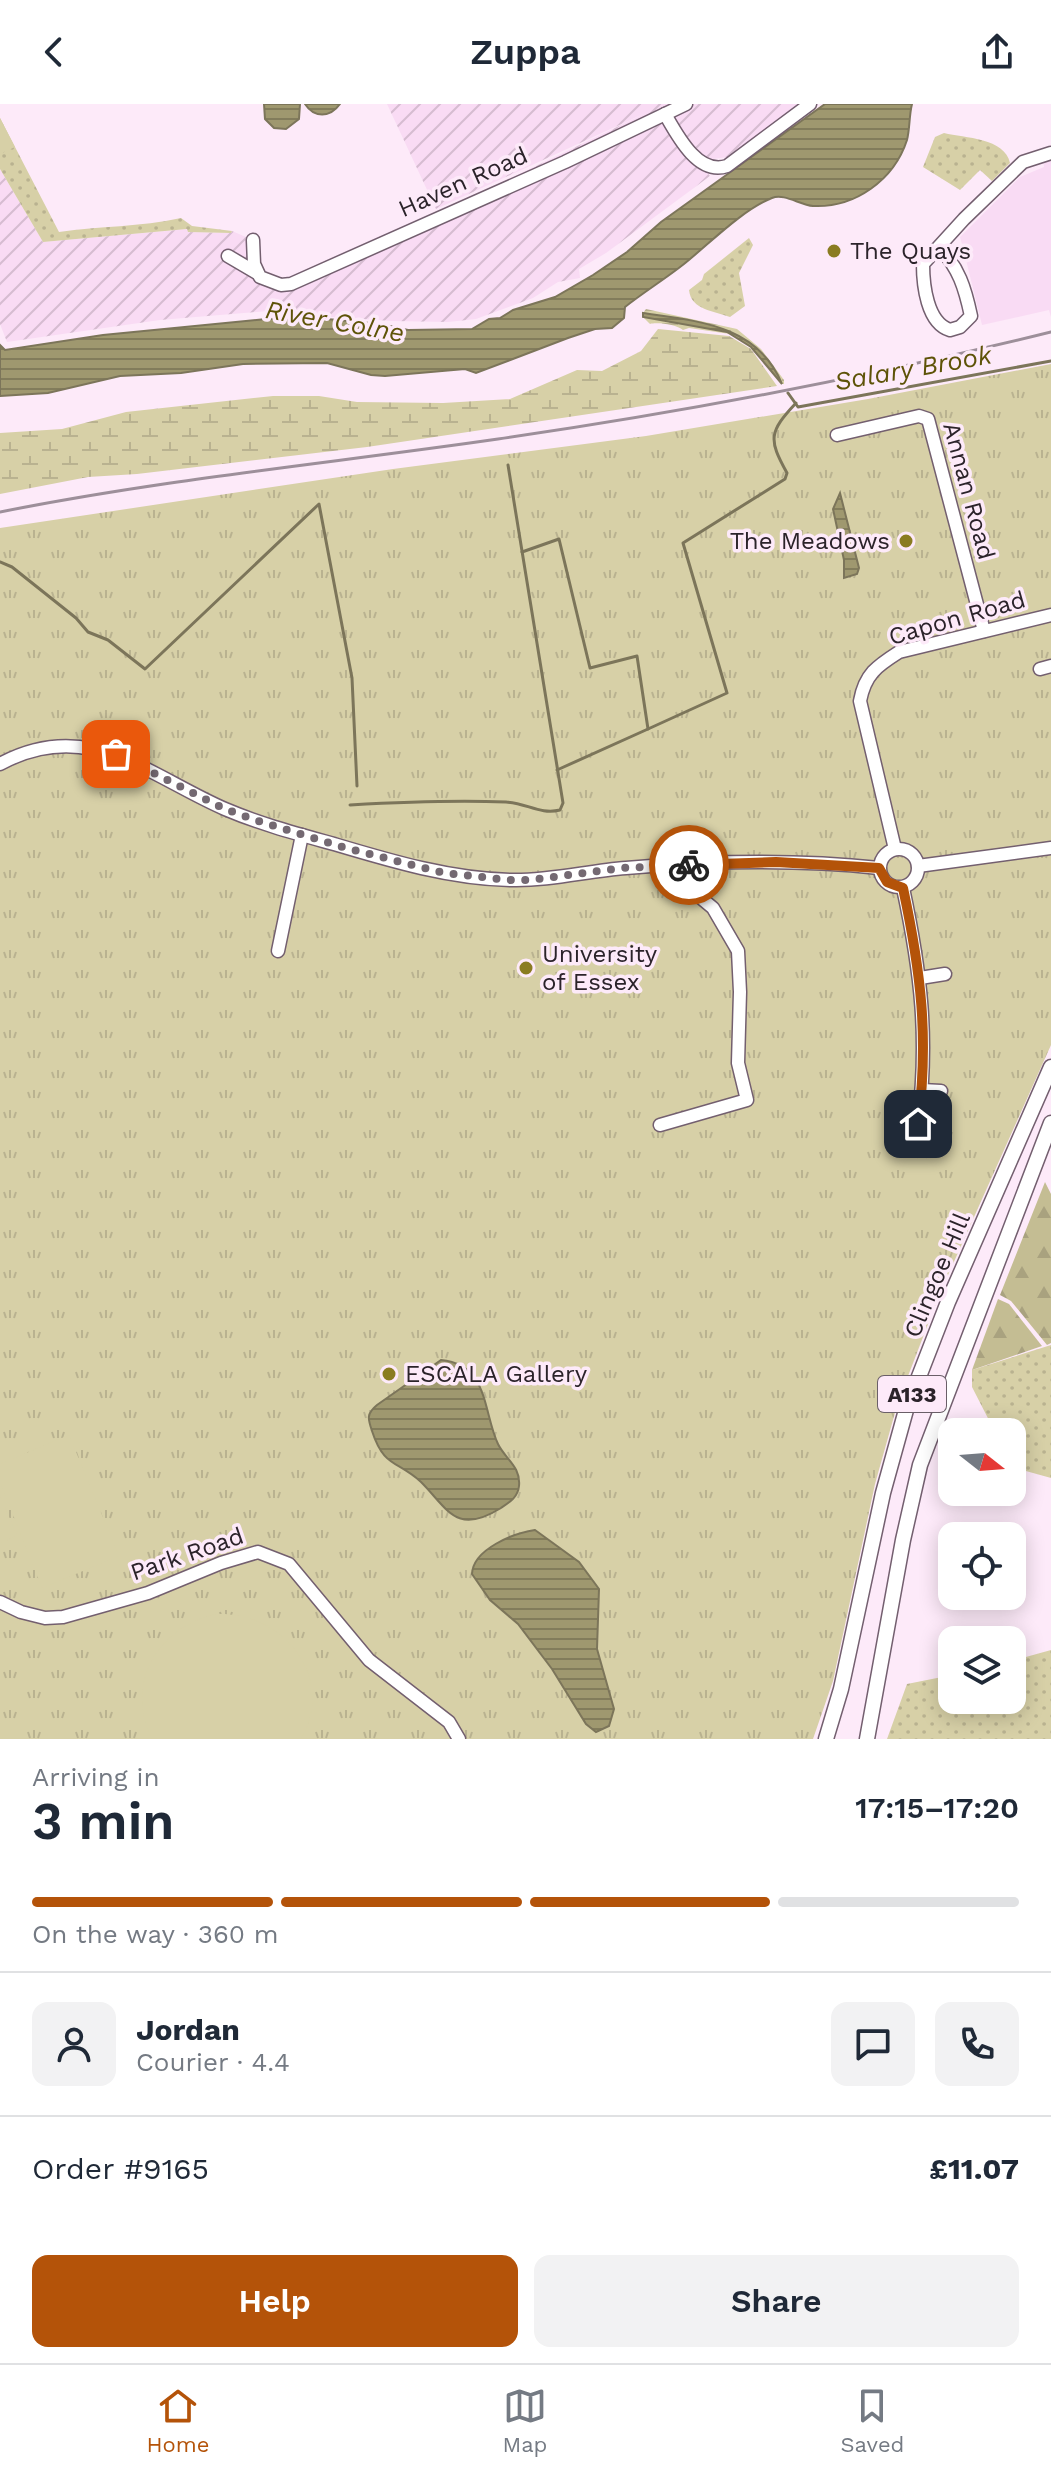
<!DOCTYPE html>
<html lang="en">
<head>
<meta charset="utf-8">
<style>
	body { margin:0; font-family:"Work Sans",sans-serif; background:#f2f2f3; color:#1f2937; height:100vh; display:flex; flex-direction:column; font-size:30px; white-space:nowrap }
	* { box-sizing:border-box; margin:0 }
	p { font-size:26px; color:#747a83 }
	.icon { flex:none; width:44px; height:44px; fill:none; stroke:currentColor; stroke-width:2; stroke-linecap:round; stroke-linejoin:round }
	.map { position:relative; height:1635px; overflow:hidden }
	.details { display:flex; flex-direction:column; background:#fff; flex:1 }
	.details>* { flex:none }
	.needle { width:52px; rotate:107deg }
	.controls { position:absolute; left:938px; top:1314px; display:grid; gap:16px }
	.controls a { display:grid; place-items:center; width:88px; height:88px; border-radius:16px; background:#fff; box-shadow:0 4px 20px #0003; font-size:40px }
	.pin { position:absolute; display:grid; place-items:center; width:68px; height:68px; color:#fff; margin:-34px; border-radius:16px; box-shadow:0 4px 12px #0006 }
	.courier { position:absolute; display:grid; place-items:center; width:80px; height:80px; margin:-40px; border:6px solid #b45309; border-radius:50%; background:#fff; color:#222; box-shadow:0 2px 10px #0007 }
	.summary em { font-style:normal; font-weight:600 }
	.summary div { display:flex; flex-direction:column-reverse }
	.summary { display:flex; align-items:center; justify-content:space-between; height:136px; padding:0 32px }
	h1 { font-size:52px; font-weight:600; line-height:60px }
	.bar { display:grid; grid-template-columns:repeat(4,1fr); gap:12px 8px; align-content:center; height:96px; padding:0 32px }
	.bar i { height:10px; border-radius:6px; background:#e0e1e3 }
	.bar .active { background:#b45309 }
	.bar p { grid-column:span 4 }
	.line { display:flex; align-items:center; gap:20px; padding:0 32px; border-top:2px solid #e0e1e3 }
	.line div { flex:1 }
	.round { display:grid; place-items:center; flex:none; width:84px; height:84px; border-radius:16px; background:#f2f2f3 }
	.action { display:flex; gap:16px; margin-top:auto; padding:16px 32px }
	.action a { flex:1; height:92px; border-radius:16px; background:#b45309; color:#fff; font-size:32px; font-weight:600; line-height:92px; text-align:center }
	.action a+a { background:#f2f2f3; color:#1f2937 }
	header { display:flex; justify-content:space-between; align-items:center; height:104px; padding:0 32px; background:#fff; font-size:36px; font-weight:600 }
	.menu { display:flex; justify-content:space-around; align-items:center; height:112px; border-top:2px solid #e0e1e3; background:#fff; font-size:22px; color:#747a83 }
	.menu a { display:grid; justify-items:center; gap:4px }
	.menu .active { color:#b45309 }
	.map>svg:first-child { display:block }
	.built { fill:#f9dbf4 }
	.industrial { fill:url(#industrial-furrows) }
	.grass { fill:url(#grass-dots) }
	.forest { fill:url(#forest-firs) }
	.wetland { fill:url(#wetland-marsh) }
	.park { fill:url(#park-tufts) }
	.garden { fill:#d7d0a7 }
	.water { fill:url(#water-rules); stroke:#7c755a; stroke-width:2 }
	.lines { fill:none; stroke-linecap:round; stroke-linejoin:round }
	.stream { stroke:#7c755a; stroke-width:3 }
	.minor-casing { stroke:#735f6f; stroke-width:15 }
	.major-casing { stroke:#735f6f; stroke-width:17 }
	.minor { stroke:#fff; stroke-width:12 }
	.major { stroke:#fff; stroke-width:14 }
	.rail { stroke:#9d8f9a; stroke-width:3 }
	.done { stroke:#746972; stroke-width:8; stroke-dasharray:0 14.4 }
	.route { stroke:#b45309; stroke-width:10 }
	.poi-dot { fill:#8a7c21; stroke:#fdeaf9; stroke-width:3 }
	.labels { text-anchor:middle; stroke-width:7; stroke-linejoin:round; paint-order:stroke }
	.shield { fill:#fdeaf9; stroke:#6a5f68; stroke-width:2 }
	.shield-label { font-size:22px; font-weight:bold; fill:#2b232a }
	.street-label { font-size:24px; fill:#2b232a; stroke:#fdeaf9 }
	.poi-label { font-size:24px; fill:#2b232a; stroke:#fdeaf9; text-anchor:start }
	.water-label { font-size:26px; font-style:italic; fill:#5e5308; stroke:#fdeaf9 }
</style>
</head>
<body>
<header><svg class="icon" aria-label="back" viewBox="0 0 24 24"><path d="M15 5l-7 7 7 7"/></svg>Zuppa<svg class="icon" aria-label="share" viewBox="0 0 24 24"><path d="M12 15V3M7 8l5-5 5 5M5 13v7h14v-7"/></svg></header>
<div class="map">
<svg width="1051" height="1635" viewBox="0 0 1051 1635">
	<defs>
		<pattern id="industrial-furrows" width="10" height="10" patternUnits="userSpaceOnUse" patternTransform="scale(2)"><rect width="10" height="10" fill="#f9dbf4"/><path d="M-1 1l2-2M0 10L10 0M9 11l2-2" fill="none" stroke="#d6bcd1"/></pattern>
		<pattern id="grass-dots" width="8" height="8" patternUnits="userSpaceOnUse" patternTransform="scale(2)"><rect width="8" height="8" fill="#d7d0a7"/><path d="M2 2h.1M6 6h.1" fill="none" stroke="#b9b290" stroke-width="1.8" stroke-linecap="round"/></pattern>
		<pattern id="forest-firs" width="22" height="20" patternUnits="userSpaceOnUse" patternTransform="scale(2)"><rect width="22" height="20" fill="#c4bd93"/><path d="M5 1l3.5 6h-7zM16 11l3.5 6h-7z" fill="#a9a27f"/></pattern>
		<pattern id="wetland-marsh" width="20" height="14" patternUnits="userSpaceOnUse" patternTransform="scale(2)"><rect width="20" height="14" fill="#d7d0a7"/><path d="M1 5h8M5 5V1M11 12h8M15 12V8" fill="none" stroke="#b9b290"/></pattern>
		<pattern id="park-tufts" width="24" height="20" patternUnits="userSpaceOnUse" patternTransform="scale(2)"><rect width="24" height="20" fill="#d7d0a7"/><path d="M3 7l-1-3M5 7V3M7 7l1-3M15 17l-1-3M17 17v-4M19 17l1-3" fill="none" stroke="#b9b290"/></pattern>
		<pattern id="water-rules" width="6" height="5" patternUnits="userSpaceOnUse" patternTransform="scale(2)"><rect width="6" height="5" fill="#9f986f"/><path d="M0 2.5h6" fill="none" stroke="#827c5b"/></pattern>
	</defs>
	<rect width="100%" height="100%" fill="#fdeaf9"/>
	<polygon class="built" points="1051,43 1051,213 1049,206 982,221 966,156 961,156 958,146 963,144 960,133 1020,73 1044,63 1042,45"/>
	<polygon class="industrial" points="387,0 800,0 728,53 713,55 702,62 710,72 606,149 579,165 580,174 558,178 533,194 476,215 448,218 392,217 317,212 309,210 308,206 280,206 160,216 7,238 0,220 0,65 43,138 188,125 188,128 231,129 232,127 253,136 257,169 291,180 650,7 436,105"/>
	<g class="grass">
		<path d="M0,14L59,128C100,122 140,123 181,114L192,122L232,127L231,129L188,128L187,125L43,138L0,65Z"/>
		<path d="M944,29C965,34 1005,34 1010,59L992,77L980,66L960,86L923,63L935,33Z"/>
		<path d="M749,134L753,141L739,169L745,202L730,213C714,207 691,206 689,186L702,176L704,170Z"/>
		<polygon points="1051,1241 1051,1374 1012,1363 1012,1328 995,1328 972,1283 972,1266"/>
		<polygon points="1051,1546 1051,1635 887,1635 907,1580 952,1571 952,1596 1012,1596 1012,1557"/>
	</g>
	<g class="forest">
		<polygon points="1045,1078 1051,1090 1051,1239 1047,1241 1011,1197 1000,1191"/>
		<polygon points="998,1195 1009,1200 1042,1242 972,1266"/>
	</g>
	<g class="wetland">
		<path d="M646,205L737,225L761,245L784,276V280H782C762,231 727,225 681,216C668,214 656,210 643,209Z"/>
		<path d="M643,213L723,227L730,230L689,224L683,226C677,221 658,218 650,220Z"/>
		<polygon points="658,225 729,232 751,245 777,282 367,343 137,370 88,373 0,390 0,329 62,325 126,308 273,292 319,292 357,298 443,299 510,295 577,266 602,267 641,247"/>
	</g>
	<g class="park">
		<polygon points="0,14 15,43 0,50"/>
		<polygon points="1051,260 1051,941 940,1189 898,1298 875,1380 833,1577 813,1635 0,1635 0,424 393,365 646,332 868,295"/>
	</g>
	<g class="garden">
		<polygon points="69,1331 119,1452 42,1484 0,1378 0,1360"/>
		<polygon points="0,1391 17,1432 0,1439"/>
		<path d="M216,1510C282,1507 337,1573 301,1635H152C124,1579 158,1523 216,1510Z"/>
	</g>
	<g class="water">
		<polygon points="264,0 300,0 299,15 286,25 274,24 265,15"/>
		<path d="M305,0H340C330,14 314,14 305,0Z"/>
		<path d="M825,0H912C909,12 910,24 907,36C894,76 855,104 813,102C800,101 784,89 772,94C742,106 709,140 684,160C665,175 644,188 625,203L624,214L612,224L595,225L568,234L476,269L465,265L385,272L371,271L327,259L243,260L181,269L120,272L48,289L0,292V241L5,246L103,231L266,215L316,214L381,220L408,226L472,225L489,215L500,214L513,206L555,193L593,171L627,148L661,118Z"/>
		<path d="M643,209C698,217 758,221 782,280L751,243L727,228L643,213Z"/>
		<polygon points="840,389 859,464 857,470 844,474 844,456 833,405"/>
		<path d="M441,1256C489,1260 483,1309 498,1340C505,1355 521,1362 519,1382C518,1393 510,1398 501,1404C456,1432 448,1405 421,1378C397,1356 384,1364 372,1327C368,1315 366,1310 377,1301Z"/>
		<path d="M535,1426L579,1458L599,1485L597,1545L614,1605L609,1622L596,1628L586,1620L552,1565L518,1520L490,1496L472,1470C473,1445 514,1429 535,1426Z"/>
	</g>
	<g class="lines">
		<g class="stream">
			<polyline points="788,289 798,303 1051,257"/>
			<path d="M522,448L559,435L590,564L637,552L648,625L727,589L683,439L785,375L787,369C768,335 769,328 796,299"/>
			<polyline points="0,458 12,463 76,514 88,528 108,536 145,565 319,400 352,574 357,682"/>
			<polyline points="557,666 648,625"/>
			<path d="M350,701C402,698 454,696 506,698C527,699 540,711 560,706L563,699L508,361"/>
		</g>
		<defs>
			<g id="minor">
				<path d="M665,10C677,31 698,72 727,62L810,0"/>
				<polyline points="253,136 254,160 260,173 281,181 291,180 565,58 686,0"/>
				<path d="M939,143C959,164 965,184 971,212L960,223L950,226C927,219 923,181 923,160L964,115L1023,58L1051,49"/>
				<polyline points="228,152 257,169"/>
				<polyline points="837,331 919,312 928,315 984,527"/>
				<polyline points="1040,565 1051,562"/>
				<path d="M0,660C88,612 149,672 225,705C260,720 298,730 334,740C391,757 451,775 511,776C550,777 587,767 626,764C709,757 795,755 879,764"/>
				<circle cx="899" cy="764" r="19"/>
				<path d="M895,745L860,597C865,570 877,562 899,548L1051,511"/>
				<polyline points="918,762 1051,744"/>
				<path d="M903,784C921,868 929,935 918,1020"/>
				<polyline points="278,847 302,731"/>
				<polyline points="920,874 945,870"/>
				<polyline points="922,986 941,987"/>
				<polyline points="660,1021 747,996 738,959 740,888 738,847 713,804 689,784 683,774 683,761"/>
				<polyline points="0,1498 21,1508 45,1514 63,1513 148,1489 221,1459 258,1448 289,1460 369,1556 449,1618 459,1635"/>
			</g>
			<g id="major">
				<polyline points="826,1635 841,1585 883,1389 906,1306 948,1198 1051,963"/>
				<polyline points="867,1635 903,1436 920,1361 1051,1019"/>
			</g>
		</defs>
		<use href="#minor" class="minor-casing"/>
		<use href="#major" class="major-casing"/>
		<use href="#minor" class="minor"/>
		<use href="#major" class="major"/>
		<path class="rail" d="M0,408C165,375 332,359 498,335C684,308 869,273 1051,228"/>
	</g>
	<g class="lines">
		<polyline class="done" points="116,650 225,705 255,716 346,744 444,769 509,776 530,776 622,764 689,761"/>
		<path class="route" d="M689,761L776,758L879,764L887,778L903,784C921,868 929,934 918,1020"/>
	</g>
	<g class="poi-dot">
		<circle cx="834" cy="147" r="8"/>
		<circle cx="906" cy="437" r="8"/>
		<circle cx="526" cy="864" r="8"/>
		<circle cx="389" cy="1270" r="8"/>
	</g>
	<g class="labels">
		<rect class="shield" x="878" y="1272" width="68" height="36" rx="6"/>
		<g class="shield-label">
			<text x="912" y="1298">A133</text>
		</g>
		<g class="street-label">
			<text transform="translate(463 78) rotate(-24)" y="8">Haven Road</text>
			<text transform="translate(969 387) rotate(75)" y="8">Annan Road</text>
			<text transform="translate(957 514) rotate(-16)" y="8">Capon Road</text>
			<text transform="translate(937 1171) rotate(-67)" y="8">Clingoe Hill</text>
			<text transform="translate(187 1450) rotate(-19)" y="8">Park Road</text>
		</g>
		<g class="poi-label">
			<text x="850" y="155">The Quays</text>
			<text x="890" y="445" text-anchor="end">The Meadows</text>
			<text x="542" y="858">University<tspan x="542" dy="28">of Essex</tspan></text>
			<text x="405" y="1278">ESCALA Gallery</text>
		</g>
		<g class="water-label">
			<text transform="translate(335 217) rotate(10)" y="9">River Colne</text>
			<text transform="translate(913 264) rotate(-10)" y="9">Salary Brook</text>
		</g>
	</g>
</svg>
<div class="controls">
<a><svg class="needle" viewBox="-14 -14 28 28"><path d="M0-13l5 13h-10z" fill="#e53935"/><path d="M0 13l5-13h-10z" fill="#747a83"/></svg></a>
<a><svg class="icon" aria-label="locate" viewBox="0 0 24 24"><circle cx="12" cy="12" r="6"/><path d="M12 2v4M12 18v4M2 12h4M18 12h4"/></svg></a>
<a><svg class="icon" aria-label="layers" viewBox="0 0 24 24"><path d="M12 4l9 5-9 5-9-5zM3 14l9 5 9-5"/></svg></a>
</div>
<div class="pin" style="left:116px;top:650px;background:#ea580c"><svg class="icon" aria-label="bag" viewBox="0 0 24 24"><path d="M5 8h14l-1 12H6zM9 8a3 3 0 0 1 6 0"/></svg></div>
<div class="pin" style="left:918px;top:1020px;background:#1f2937"><svg class="icon" aria-label="home" viewBox="0 0 24 24"><path d="M3 11l9-7 9 7M6 9v11h12V9"/></svg></div>
<div class="courier" style="left:689px;top:761px"><svg class="icon" aria-label="bike" viewBox="0 0 24 24"><circle cx="6" cy="16" r="4"/><circle cx="18" cy="16" r="4"/><path d="M6 16l4-8h5l3 8M10 8l3 8H6M13 5h3"/></svg></div>
</div>
<section class="details">
<div class="summary"><div><h1>3 min</h1><p>Arriving in</p></div><em>17:15–17:20</em></div>
<div class="bar"><i class="active"></i><i class="active"></i><i class="active"></i><i></i><p>On the way · 360 m</p></div>
<div class="line" style="height:144px"><a class="round"><svg class="icon" aria-label="person" viewBox="0 0 24 24"><circle cx="12" cy="8" r="4"/><path d="M4 21q1-7 8-7t8 7"/></svg></a><div><b>Jordan</b><p>Courier · 4.4</p></div><a class="round"><svg class="icon" aria-label="chat" viewBox="0 0 24 24"><path d="M4 5h16v11H9l-5 4z"/></svg></a><a class="round"><svg class="icon" aria-label="phone" viewBox="0 0 24 24"><path d="M5 4h4l2 5-3 2q2 4 5 5l2-3 5 2v4C11 20 4 13 5 4z"/></svg></a></div>
<div class="line" style="height:104px"><div>Order #9165</div><b>£11.07</b></div>
<div class="action"><a>Help</a><a>Share</a></div>
</section>
<nav class="menu">
<a class="active"><svg class="icon" aria-label="home" viewBox="0 0 24 24"><path d="M3 11l9-7 9 7M6 9v11h12V9"/></svg>Home</a>
<a><svg class="icon" aria-label="map" viewBox="0 0 24 24"><path d="M3 6l6-2 6 2 6-2v14l-6 2-6-2-6 2zM9 4v14M15 6v14"/></svg>Map</a>
<a><svg class="icon" aria-label="saved" viewBox="0 0 24 24"><path d="M7 4h10v16l-5-4-5 4z"/></svg>Saved</a>
</nav>
</body>
</html>
